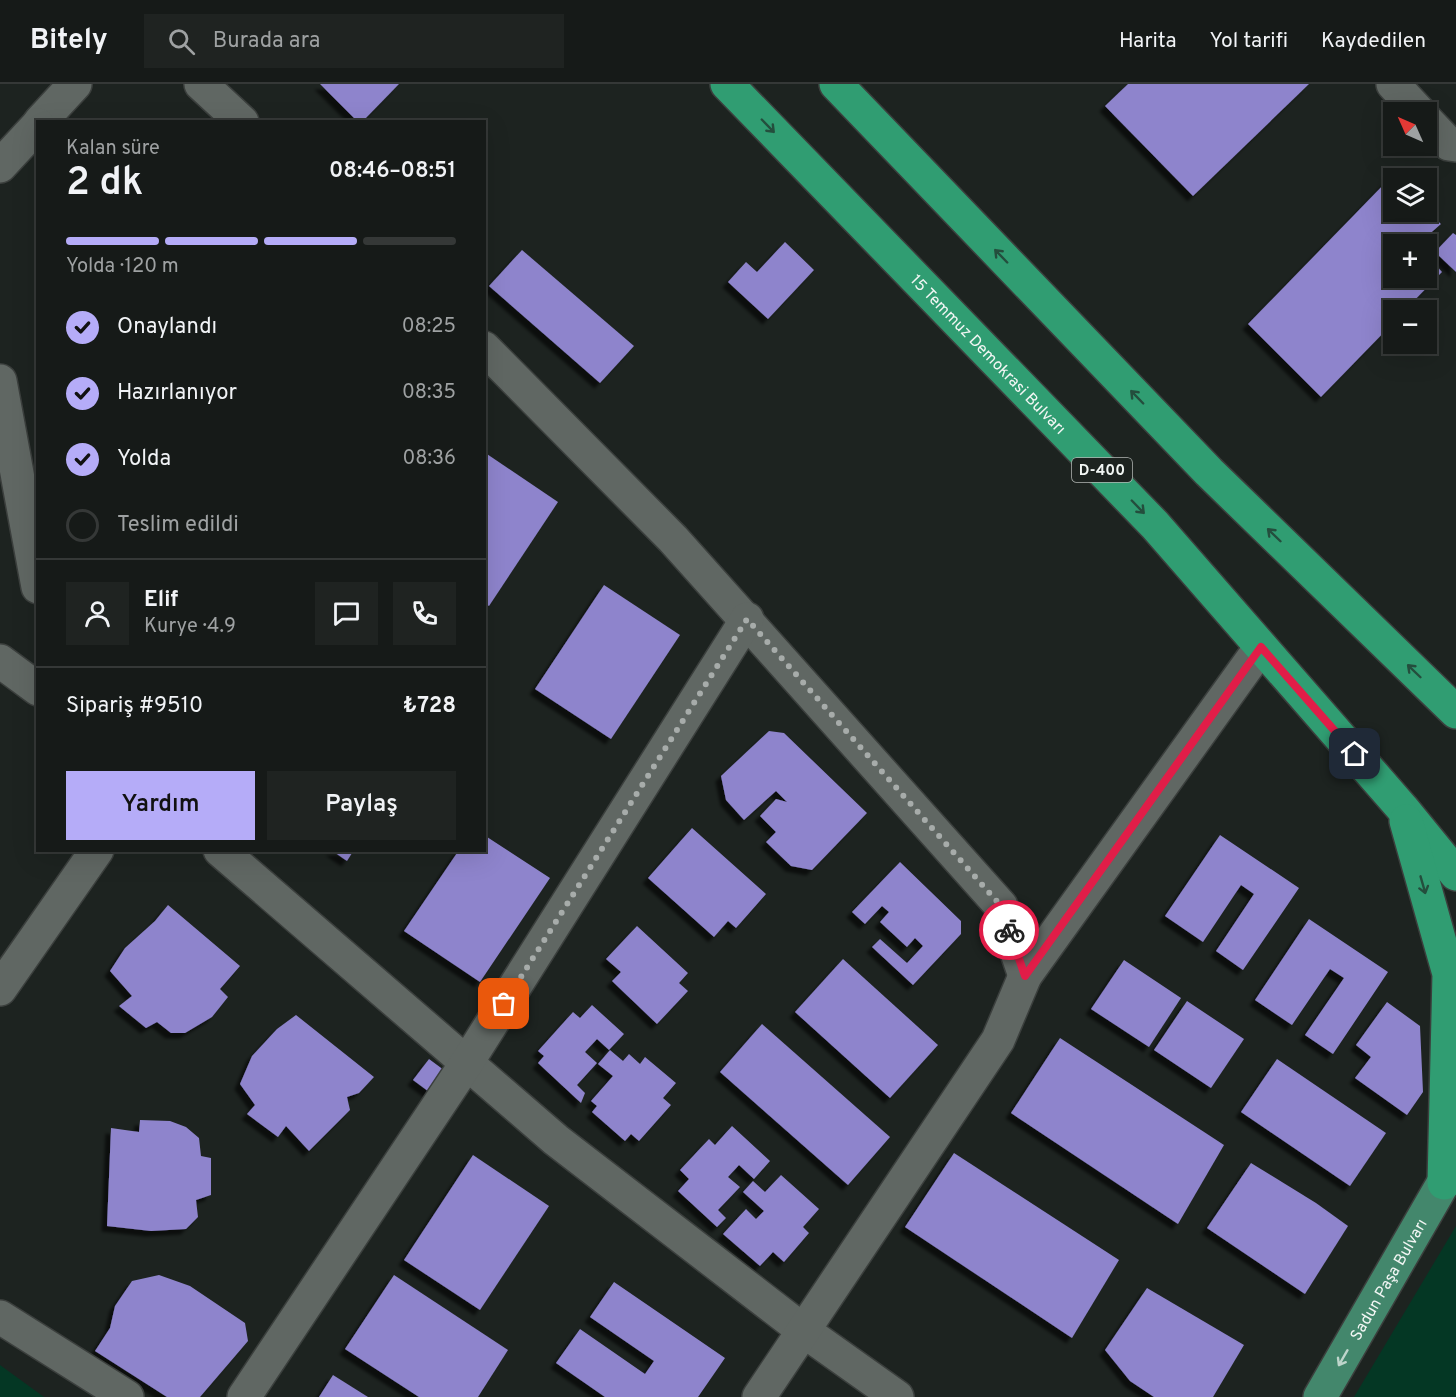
<!DOCTYPE html>
<html lang="tr">
<head>
<meta charset="utf-8">
<style>
	body { margin:0; font-family:Overpass,sans-serif; background:#1f2321; color:#f1f3f6; height:100vh; display:flex; flex-direction:column; font-size:22px; white-space:nowrap }
	* { box-sizing:border-box; margin:0 }
	p { font-size:20px; color:#9ea1a2 }
	.icon { flex:none; width:33px; height:33px; fill:none; stroke:currentColor; stroke-width:2; stroke-linecap:round; stroke-linejoin:round }
	.map { position:relative; flex:1; overflow:hidden }
	.details { position:absolute; left:36px; top:36px; width:450px; height:732px; display:flex; flex-direction:column; background:#161a18; border-radius:0px; box-shadow:0 6px 24px #0002,0 0 0 2px #353837 }
	.details>* { flex:none }
	.needle { width:39px; rotate:315deg }
	.fabs { position:absolute; left:1383px; top:18px; display:grid; gap:12px }
	.fabs a { display:grid; place-items:center; width:54px; height:54px; border-radius:0px; background:#161a18; box-shadow:0 6px 24px #0002,0 0 0 2px #353837; font-size:30px }
	.pin { position:absolute; display:grid; place-items:center; width:51px; height:51px; color:#fff; margin:-26px; border-radius:12px; box-shadow:0 3px 9px #0006 }
	.courier { position:absolute; display:grid; place-items:center; width:60px; height:60px; margin:-30px; border:4px solid #e11d48; border-radius:50%; background:#fff; color:#222; box-shadow:0 2px 8px #0007 }
	.summary em { font-style:normal; font-weight:600 }
	.summary div { display:flex; flex-direction:column-reverse }
	.summary { display:flex; align-items:center; justify-content:space-between; height:102px; padding:0 30px }
	h1 { font-size:39px; font-weight:600; line-height:45px }
	.bar { display:grid; grid-template-columns:repeat(4,1fr); gap:9px 6px; align-content:center; height:72px; padding:0 30px }
	.bar i { height:8px; border-radius:4px; background:#353837 }
	.bar .on { background:#b5acf8 }
	.bar p { grid-column:span 4 }
	.line { display:flex; align-items:center; gap:15px; padding:0 30px; border-top:2px solid #353837 }
	.line div { flex:1 }
	.round { display:grid; place-items:center; flex:none; width:63px; height:63px; border-radius:0px; background:#1f2321 }
	ol { padding:0 30px; list-style:none }
	li { display:flex; align-items:center; gap:18px; height:66px }
	li p { margin-inline-start:auto }
	li .icon { padding:6px; border-radius:50%; background:#b5acf8; color:#111; stroke-width:4 }
	li:last-child { color:#9ea1a2 }
	li i { width:33px; height:33px; border:3px solid #353837; border-radius:50% }
	.primary-button { display:flex; gap:12px; margin-top:auto; padding:12px 30px }
	.primary-button a { flex:1; height:69px; border-radius:0px; background:#b5acf8; color:#111; font-size:24px; font-weight:600; line-height:69px; text-align:center }
	.primary-button a+a { background:#1f2321; color:#f1f3f6 }
	header { display:flex; align-items:center; gap:36px; box-sizing:border-box; height:84px; padding:0 30px; background:#161a18; border-bottom:2px solid #353837 }
	header strong { font-size:28px }
	nav { display:flex; gap:33px; margin-inline-start:auto; font-size:21px }
	.search { width:420px; height:54px; background:#1f2321; display:flex; align-items:center; gap:15px; box-sizing:border-box; padding:0 21px; border-radius:0px; color:#9ea1a2; font-size:22px }
	.map>svg:first-child { display:block }
	.green { fill:#043724 }
	.building { fill:#8e84cc; filter:url(#shadow) }
	.lines { fill:none; stroke-linecap:round; stroke-linejoin:round }
	.minor-casing { stroke:#3b3f3d; stroke-width:36 }
	.major-casing { stroke:#3b3f3d; stroke-width:36 }
	.highway-casing { stroke:#3b3f3d; stroke-width:36 }
	.minor { stroke:#606763; stroke-width:33 }
	.major { stroke:#43876c; stroke-width:33 }
	.highway { stroke:#309d72; stroke-width:33 }
	.oneway { stroke:#244e3d }
	.oneway2 { stroke:#bed5cb }
	.done { stroke:#a7acaa; stroke-width:6; stroke-dasharray:0 10.8 }
	.route { stroke:#e11d48; stroke-width:8 }
	.labels { text-anchor:middle; stroke-width:4.5; stroke-linejoin:round; paint-order:stroke }
	.shield { fill:#1d2320; stroke:#b2b7b4; stroke-width:1.5 }
	.shield-label { font-size:15px; font-weight:bold; fill:#f2f6f4 }
	.street-label { font-size:16px; fill:#f2f6f4; stroke:#1d2320 }
</style>
</head>
<body>
<header>
<strong>Bitely</strong>
<div class="search"><svg class="icon" aria-label="search" viewBox="0 0 24 24"><circle cx="10" cy="10" r="6"/><path d="M15 15l6 6"/></svg>Burada ara</div>
<nav><a>Harita</a><a>Yol tarifi</a><a>Kaydedilen</a></nav>
</header>
<div class="map">
<svg width="1456" height="1313" viewBox="0 0 1456 1313">
	<defs>
		<filter id="shadow"><feDropShadow dx="-5.5" dy="5.5" stdDeviation="1.5" flood-color="#0009"/></filter>
	</defs>
	<rect width="100%" height="100%" fill="#1d2320"/>
	<g class="green">
		<polygon points="1456,1142 1456,1313 1354,1313"/>
		<polygon points="0,1281 44,1313 0,1313"/>
	</g>
	<g class="building">
		<polygon points="320,0 399,0 362,38 358,38"/>
		<polygon points="1128,0 1309,0 1193,112 1105,22"/>
		<polygon points="1392,92 1394,128 1426,126 1441,140 1418,160 1394,160 1394,194 1426,194 1426,170 1442,188 1405,226 1394,226 1394,238 1321,313 1248,240"/>
		<polygon points="1453,149 1456,151 1456,188 1435,168"/>
		<polygon points="785,158 814,186 768,235 728,198 746,178 757,188"/>
		<polygon points="522,166 634,262 600,299 489,202"/>
		<polygon points="484,368 558,418 489,522 484,519"/>
		<polygon points="604,501 680,551 611,655 535,605"/>
		<polygon points="769,647 784,649 867,729 812,786 791,782 766,758 776,748 760,732 776,715 787,718 776,707 744,736 726,716 721,692"/>
		<polygon points="692,744 766,810 736,844 728,837 714,853 648,794"/>
		<polygon points="484,751 550,794 480,898 404,847 459,766 484,766"/>
		<polygon points="1220,751 1299,804 1243,886 1216,867 1254,810 1241,801 1203,858 1165,832"/>
		<polygon points="331,766 354,766 347,777"/>
		<polygon points="900,778 961,837 961,850 913,901 872,863 880,855 907,879 923,862 915,854 907,863 880,838 889,828 882,822 865,840 852,828"/>
		<polygon points="168,821 240,882 220,905 228,913 212,933 185,949 171,949 157,938 146,944 119,922 132,912 110,887 125,864 155,837"/>
		<polygon points="1309,835 1388,888 1333,970 1305,951 1344,894 1330,885 1292,941 1255,916"/>
		<polygon points="637,842 688,889 679,899 688,907 657,940 612,897 621,888 606,875"/>
		<polygon points="843,875 938,961 890,1014 795,928"/>
		<polygon points="1124,876 1181,914 1149,963 1091,925"/>
		<polygon points="1187,917 1244,955 1211,1004 1154,966"/>
		<polygon points="1387,918 1420,942 1423,1008 1407,1031 1355,994 1371,973 1356,961"/>
		<polygon points="592,921 624,950 609,966 597,955 585,968 597,979 577,1001 585,1009 581,1019 538,979 544,972 538,967 573,928 580,934"/>
		<polygon points="296,931 374,993 359,1009 347,1013 350,1026 309,1067 286,1042 278,1053 247,1030 255,1021 240,1000 252,972 277,945"/>
		<polygon points="762,940 890,1053 848,1101 720,988"/>
		<polygon points="1060,954 1224,1061 1178,1140 1011,1029"/>
		<polygon points="610,966 623,977 629,970 640,980 645,973 676,999 663,1014 671,1021 639,1057 631,1050 625,1057 592,1028 597,1022 591,1017 613,992 598,980"/>
		<polygon points="429,975 452,992 436,1013 413,996"/>
		<polygon points="1277,975 1386,1049 1350,1102 1241,1028"/>
		<polygon points="140,1036 170,1037 186,1043 199,1054 201,1072 211,1074 211,1111 196,1116 198,1133 186,1145 151,1147 107,1142 111,1044 139,1048"/>
		<polygon points="732,1042 770,1077 754,1095 739,1081 728,1093 740,1103 718,1126 726,1134 717,1143 678,1107 689,1095 680,1086 709,1055 715,1061"/>
		<polygon points="954,1069 1119,1176 1072,1254 905,1143"/>
		<polygon points="473,1071 549,1122 480,1226 404,1176"/>
		<polygon points="1251,1079 1316,1119 1348,1142 1305,1210 1207,1144"/>
		<polygon points="781,1091 819,1125 803,1143 809,1149 784,1178 773,1168 760,1182 723,1150 746,1125 756,1135 764,1127 743,1108 753,1097 765,1108"/>
		<polygon points="159,1191 190,1202 245,1239 248,1257 200,1313 167,1313 95,1267 110,1244 115,1222 132,1197"/>
		<polygon points="394,1191 508,1266 478,1313 419,1313 345,1265"/>
		<polygon points="614,1198 725,1274 698,1313 605,1313 556,1279 580,1245 645,1290 654,1277 590,1233"/>
		<polygon points="1147,1204 1244,1261 1213,1313 1154,1313 1130,1297 1105,1266"/>
		<polygon points="333,1291 368,1313 319,1313"/>
	</g>
	<g class="lines">
		<defs>
			<g id="minor">
				<polyline points="201,0 242,38"/>
				<polyline points="1393,0 1419,28"/>
				<polyline points="1426,36 1449,60 1456,61"/>
				<polyline points="40,38 75,0"/>
				<polyline points="0,82 38,41"/>
				<polyline points="484,264 673,455 1001,822 1025,892"/>
				<polyline points="0,297 38,503"/>
				<polyline points="0,577 38,605"/>
				<polyline points="220,766 556,1056 804,1247 897,1313"/>
				<polyline points="0,905 97,766"/>
				<polyline points="0,1233 127,1313"/>
				<polyline points="244,1313 466,980 747,535"/>
				<polyline points="759,1313 998,956 1025,892 1261,563"/>
			</g>
			<g id="major">
				<path id="s1" d="M1320,1313L1456,1077"/>
			</g>
			<g id="highway">
				<path id="s2" d="M727,0L1155,441L1402,724L1456,790"/>
				<polyline points="836,0 1209,388 1456,628"/>
				<polyline points="1406,737 1449,890 1444,1099"/>
			</g>
		</defs>
		<use href="#minor" class="minor-casing"/>
		<use href="#major" class="major-casing"/>
		<use href="#highway" class="highway-casing"/>
		<use href="#minor" class="minor"/>
		<use href="#major" class="major"/>
		<use href="#highway" class="highway"/>
	</g>
	<defs><path id="oneway-shaft" d="M-6 0H5M1.5-3L5.5 0L1.5 3" fill="none" stroke-width="1.6" stroke-linecap="round" stroke-linejoin="round" transform="scale(1.5)"/></defs>
	<g class="oneway">
		<use href="#oneway-shaft" transform="translate(768 42) rotate(46)"/>
		<use href="#oneway-shaft" transform="translate(1001 172) rotate(-134)"/>
		<use href="#oneway-shaft" transform="translate(1137 313) rotate(-134)"/>
		<use href="#oneway-shaft" transform="translate(1138 423) rotate(46)"/>
		<use href="#oneway-shaft" transform="translate(1274 451) rotate(-136)"/>
		<use href="#oneway-shaft" transform="translate(1414 587) rotate(-136)"/>
		<use href="#oneway-shaft" transform="translate(1423 801) rotate(74)"/>
	</g>
	<use class="oneway2" href="#oneway-shaft" transform="translate(1343 1274) rotate(120)"/>
	<g class="lines">
		<polyline class="done" points="504,920 747,535 1001,822 1009,846"/>
		<polyline class="route" points="1009,846 1025,892 1261,563 1355,670"/>
	</g>
	<g class="labels">
		<rect class="shield" x="1072" y="374" width="60" height="24" rx="4.5"/>
		<g class="shield-label">
			<text x="1102" y="391">D-400</text>
		</g>
		<g class="street-label">
			<text dy="6" stroke="none"><textPath href="#s2" startOffset="376">15 Temmuz Demokrasi Bulvarı</textPath></text>
			<text dy="6" stroke="none"><textPath href="#s1" startOffset="136">Sadun Paşa Bulvarı</textPath></text>
		</g>
	</g>
</svg>
<div class="fabs">
<a><svg class="needle" viewBox="-14 -14 28 28"><path d="M0-13l5 13h-10z" fill="#e53935"/><path d="M0 13l5-13h-10z" fill="#9ea1a2"/></svg></a>
<a><svg class="icon" aria-label="layers" viewBox="0 0 24 24"><path d="M12 4l9 5-9 5-9-5zM3 14l9 5 9-5"/></svg></a>
<a>+</a>
<a>−</a>
</div>
<div class="pin" style="left:504px;top:920px;background:#ea580c"><svg class="icon" aria-label="bag" viewBox="0 0 24 24"><path d="M5 8h14l-1 12H6zM9 8a3 3 0 0 1 6 0"/></svg></div>
<div class="pin" style="left:1355px;top:670px;background:#1f2937"><svg class="icon" aria-label="home" viewBox="0 0 24 24"><path d="M3 11l9-7 9 7M6 9v11h12V9"/></svg></div>
<div class="courier" style="left:1009px;top:846px"><svg class="icon" aria-label="bike" viewBox="0 0 24 24"><circle cx="6" cy="16" r="4"/><circle cx="18" cy="16" r="4"/><path d="M6 16l4-8h5l3 8M10 8l3 8H6M13 5h3"/></svg></div>
<section class="details">
<div class="summary"><div><h1>2 dk</h1><p>Kalan süre</p></div><em>08:46–08:51</em></div>
<div class="bar"><i class="on"></i><i class="on"></i><i class="on"></i><i></i><p>Yolda · 120 m</p></div>
<ol>
<li><svg class="icon" aria-label="check" viewBox="0 0 24 24"><path d="M5 12l5 5 9-10"/></svg>Onaylandı<p>08:25</p></li>
<li><svg class="icon" aria-label="check" viewBox="0 0 24 24"><path d="M5 12l5 5 9-10"/></svg>Hazırlanıyor<p>08:35</p></li>
<li><svg class="icon" aria-label="check" viewBox="0 0 24 24"><path d="M5 12l5 5 9-10"/></svg>Yolda<p>08:36</p></li>
<li><i></i>Teslim edildi</li>
</ol>
<div class="line" style="height:108px"><a class="round"><svg class="icon" aria-label="person" viewBox="0 0 24 24"><circle cx="12" cy="8" r="4"/><path d="M4 21q1-7 8-7t8 7"/></svg></a><div><b>Elif</b><p>Kurye · 4.9</p></div><a class="round"><svg class="icon" aria-label="chat" viewBox="0 0 24 24"><path d="M4 5h16v11H9l-5 4z"/></svg></a><a class="round"><svg class="icon" aria-label="phone" viewBox="0 0 24 24"><path d="M5 4h4l2 5-3 2q2 4 5 5l2-3 5 2v4C11 20 4 13 5 4z"/></svg></a></div>
<div class="line" style="height:78px"><div>Sipariş #9510</div><b>₺728</b></div>
<div class="primary-button"><a>Yardım</a><a>Paylaş</a></div>
</section>
</div>
</body>
</html>
